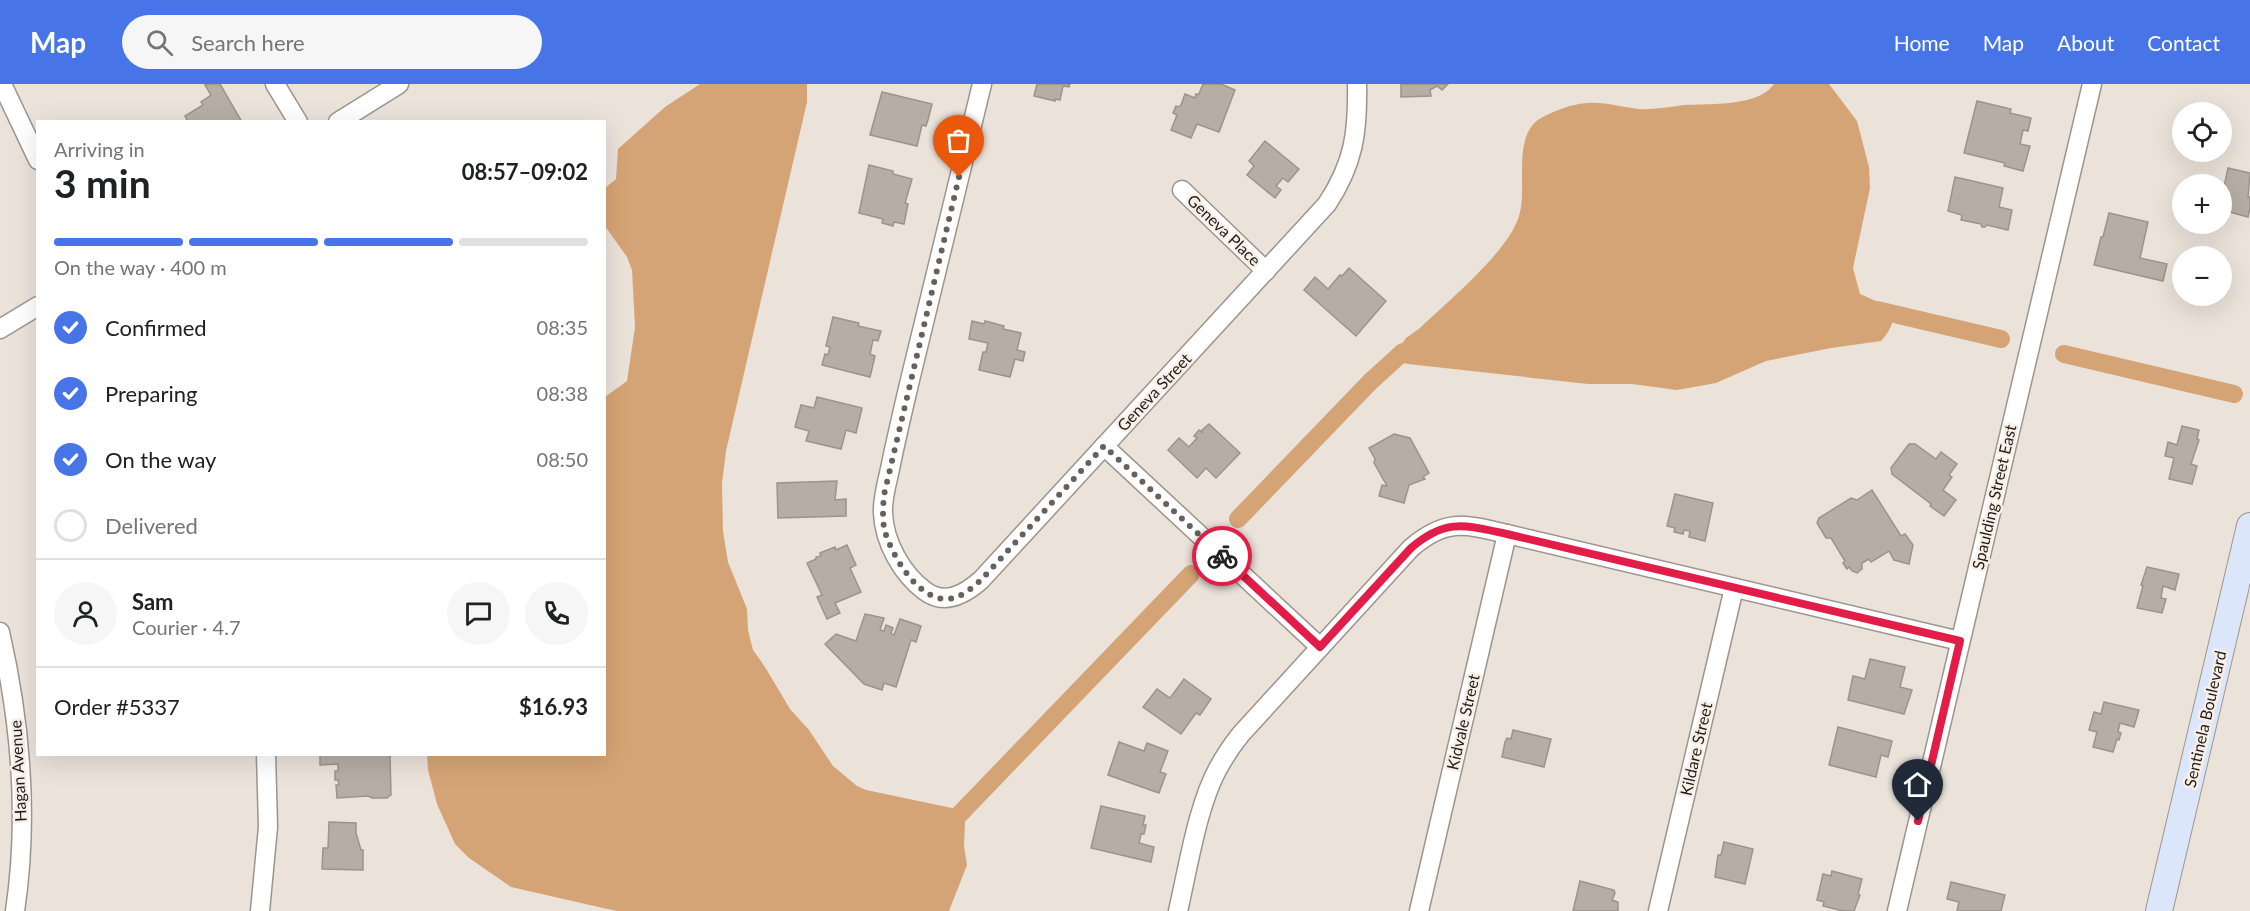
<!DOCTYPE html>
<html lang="en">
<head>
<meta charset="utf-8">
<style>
	body { margin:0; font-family:Lato,sans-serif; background:#f6f6f6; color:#202124; height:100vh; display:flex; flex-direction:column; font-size:22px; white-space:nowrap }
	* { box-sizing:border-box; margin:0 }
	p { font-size:20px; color:#757577 }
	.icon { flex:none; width:33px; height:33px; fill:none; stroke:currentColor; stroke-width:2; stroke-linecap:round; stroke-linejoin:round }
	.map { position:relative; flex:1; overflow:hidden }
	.sheet { position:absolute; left:36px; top:36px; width:570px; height:636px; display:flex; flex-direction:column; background:#fff; border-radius:0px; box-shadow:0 6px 24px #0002 }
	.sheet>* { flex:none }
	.controls { position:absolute; left:2172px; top:18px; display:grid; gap:12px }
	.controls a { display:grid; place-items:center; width:60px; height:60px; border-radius:50%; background:#fff; box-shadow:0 6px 24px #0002; font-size:30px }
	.pin { position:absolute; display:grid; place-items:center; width:51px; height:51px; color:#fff; margin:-62px -26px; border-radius:50% 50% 50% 0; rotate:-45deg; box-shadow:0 0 6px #0007 }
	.pin .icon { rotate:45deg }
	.courier { position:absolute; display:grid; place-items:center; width:60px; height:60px; margin:-30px; border:4px solid #e11d48; border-radius:50%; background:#fff; color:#222; box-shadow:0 2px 8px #0007 }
	.summary em { font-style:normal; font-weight:700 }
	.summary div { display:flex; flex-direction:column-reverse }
	.summary { display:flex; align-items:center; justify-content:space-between; height:102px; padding:0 18px }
	h1 { font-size:39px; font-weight:700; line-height:45px }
	.bar { display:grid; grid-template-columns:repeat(4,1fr); gap:9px 6px; align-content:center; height:72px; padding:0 18px }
	.bar i { height:8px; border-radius:4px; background:#e0e0e0 }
	.bar .active { background:#4775e7 }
	.bar p { grid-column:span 4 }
	.line { display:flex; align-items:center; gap:15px; padding:0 18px; border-top:2px solid #e0e0e0 }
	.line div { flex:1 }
	.round { display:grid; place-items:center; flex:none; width:63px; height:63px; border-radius:32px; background:#f6f6f6 }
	ol { padding:0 18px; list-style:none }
	li { display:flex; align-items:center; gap:18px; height:66px }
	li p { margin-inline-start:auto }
	li .icon { padding:6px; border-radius:50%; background:#4775e7; color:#fff; stroke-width:4 }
	li:last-child { color:#757577 }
	li i { width:33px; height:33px; border:3px solid #e0e0e0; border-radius:50% }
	header { display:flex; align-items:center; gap:36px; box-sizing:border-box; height:84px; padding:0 30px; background:#4775e7; color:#fff }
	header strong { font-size:28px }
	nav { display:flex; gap:33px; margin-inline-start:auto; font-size:21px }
	.search { width:420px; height:54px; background:#f6f6f6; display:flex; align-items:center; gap:15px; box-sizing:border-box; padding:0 21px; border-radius:33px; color:#757577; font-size:22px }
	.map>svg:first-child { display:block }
	.water { fill:#d5a476 }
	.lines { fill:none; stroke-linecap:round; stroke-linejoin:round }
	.canal { stroke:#d5a476; stroke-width:18 }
	.building { fill:#b6ada5; stroke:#9c938c; stroke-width:1.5 }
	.street-casing { stroke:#9d958d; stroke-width:21 }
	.secondary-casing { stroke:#9d958d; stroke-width:28 }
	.street { stroke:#fff; stroke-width:18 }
	.secondary { stroke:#dce6fa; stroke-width:26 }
	.done { stroke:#66615c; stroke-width:6; stroke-dasharray:0 10.8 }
	.route { stroke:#e11d48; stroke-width:8 }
	.labels { text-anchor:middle; stroke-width:5; stroke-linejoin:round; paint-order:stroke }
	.street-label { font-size:16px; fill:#1e1b18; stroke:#f8efe7 }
</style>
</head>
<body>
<header>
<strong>Map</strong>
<div class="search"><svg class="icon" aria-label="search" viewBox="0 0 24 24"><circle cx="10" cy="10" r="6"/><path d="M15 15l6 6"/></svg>Search here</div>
<nav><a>Home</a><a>Map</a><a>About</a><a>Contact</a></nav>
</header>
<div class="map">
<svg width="2250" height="827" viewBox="0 0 2250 827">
	<rect width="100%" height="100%" fill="#ebe2da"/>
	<g class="water">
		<polygon points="700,0 807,0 807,18 726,367 722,399 723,447 728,478 747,525 748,546 753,566 765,583 790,625 809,646 833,682 857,702 866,706 952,724 965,739 964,762 967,781 949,827 617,827 603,824 511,803 469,774 455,760 437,720 428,686 427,671 604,670 605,313 627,297 635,243 632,186 627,173 605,142 605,104 616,95 618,65 665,23"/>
		<path d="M1774,0H1829L1857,37L1869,83L1870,104L1853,184L1860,210L1896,226C1893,238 1890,248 1881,257L1831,264L1766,277L1716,299L1677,306L1632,300H1588L1408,280L1400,278L1394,271L1406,254L1420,244C1447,218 1509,167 1519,132C1528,105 1511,51 1541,34C1556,26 1571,20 1588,19C1606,18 1621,23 1638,25C1652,26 1669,23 1684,21C1704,20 1727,21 1747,16C1759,13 1767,9 1774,0Z"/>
	</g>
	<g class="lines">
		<g class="canal">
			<polyline points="1877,226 2001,255"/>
			<polyline points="2064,270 2234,310"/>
			<polyline points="1238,435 1370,298 1403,268"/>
			<polyline points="955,735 1191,490"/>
		</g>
	</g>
	<g class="building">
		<polygon points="207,0 220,0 242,38 188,38 185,32 203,21 201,18 211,11 205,1"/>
		<polygon points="1037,0 1070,0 1069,3 1063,2 1060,16 1055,15 1055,17 1034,12"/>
		<polygon points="1203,0 1221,0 1235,6 1219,48 1197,40 1191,54 1171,46 1177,31 1173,29 1176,22 1178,23 1181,21 1185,10 1195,14 1196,10 1199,10"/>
		<polygon points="1401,0 1448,0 1442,6 1437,2 1430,6 1431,12 1401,13"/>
		<polygon points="882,8 932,20 928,36 926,42 922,41 917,62 870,51"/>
		<polygon points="1977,17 2011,25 2010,29 2031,34 2028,47 2023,46 2020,60 2030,62 2023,87 2004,82 2005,79 1964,69"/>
		<polygon points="1265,57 1299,85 1288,98 1283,94 1276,102 1281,106 1275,114 1247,91 1254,82 1249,77"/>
		<polygon points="869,81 893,87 893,90 912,95 905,119 908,120 904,140 894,138 893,142 882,139 883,135 859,129"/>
		<polygon points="2228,84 2250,89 2248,113 2250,113 2250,124 2248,133 2222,126 2222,102 2224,103"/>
		<polygon points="1955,93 2003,104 1999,123 2012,126 2008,146 1987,141 1985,143 1982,143 1981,140 1961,136 1962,131 1948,127"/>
		<polygon points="2109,129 2148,138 2140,174 2167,180 2163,197 2094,181 2101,153 2103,153"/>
		<polygon points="1349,184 1386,217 1356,252 1304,206 1315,193 1328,205 1340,191 1342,192"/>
		<polygon points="833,233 859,239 858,242 881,247 878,257 873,256 870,270 875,272 870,293 822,281 825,270 828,271 830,263 826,262"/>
		<polygon points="972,237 984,240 985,237 1004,242 1003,245 1021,249 1017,266 1025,268 1023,277 1015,275 1010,293 979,286 983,268 986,268 988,259 969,255"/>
		<polygon points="817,313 862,324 856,349 846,346 841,365 806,357 809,347 795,343 801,321 814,324"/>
		<polygon points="1209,340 1240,369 1216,394 1206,384 1197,394 1168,366 1179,354 1189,363 1197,354 1194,352 1199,346 1203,349 1201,347"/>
		<polygon points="2182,342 2199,346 2197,355 2199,356 2191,380 2197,382 2192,400 2169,395 2174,374 2165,372 2168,358 2177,361"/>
		<polygon points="1394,350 1410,354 1429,389 1423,393 1425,395 1409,401 1404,419 1379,412 1382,401 1387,402 1374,379 1375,375 1369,364"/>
		<polygon points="1909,360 1915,360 1936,375 1941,368 1957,380 1949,391 1952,393 1943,406 1956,416 1944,432 1930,422 1931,420 1892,390 1891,384"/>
		<polygon points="837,397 835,416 846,415 846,432 778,434 777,399"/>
		<polygon points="1872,406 1901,452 1905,450 1913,461 1909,480 1894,476 1889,467 1871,478 1869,475 1862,479 1862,485 1857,489 1852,487 1849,483 1847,485 1843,479 1845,477 1831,454 1826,454 1817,439 1819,434 1851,414 1857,416"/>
		<polygon points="1675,410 1713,419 1705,457 1689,453 1690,447 1684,446 1683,450 1674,448 1675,444 1667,442"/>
		<polygon points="847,461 856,481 850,484 861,508 835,519 840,529 827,535 817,513 822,511 807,479 816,475 816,473 821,472 820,469 835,463 836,466"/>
		<polygon points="2147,483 2179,490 2175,506 2163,502 2161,514 2166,515 2162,529 2137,524 2143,502 2141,501"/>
		<polygon points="865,530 884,534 880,546 884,547 886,541 893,544 891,549 894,551 900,535 921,542 916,558 911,556 896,603 884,599 882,606 864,600 825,560 836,550 856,557"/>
		<polygon points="1870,575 1905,583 1900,603 1912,606 1904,630 1848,616 1853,592 1865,595"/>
		<polygon points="1184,595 1211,615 1200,631 1196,629 1181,650 1143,623 1157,605 1170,614"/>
		<polygon points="2104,618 2139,626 2134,643 2120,639 2118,648 2121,649 2119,656 2117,655 2113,668 2093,663 2097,648 2089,646 2094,628 2101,630"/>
		<polygon points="1838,643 1892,657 1888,673 1881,671 1876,693 1829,681"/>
		<polygon points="1513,646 1551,655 1544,683 1502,673 1505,658 1507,654 1511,655"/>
		<polygon points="1119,658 1144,667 1147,659 1168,667 1160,688 1166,690 1159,709 1108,691"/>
		<polygon points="320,670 390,670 391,711 387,714 372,714 368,712 337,714 336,701 339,701 338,696 335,696 335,687 338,687 338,680 320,681"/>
		<polygon points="1101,722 1145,732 1143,741 1146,741 1144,750 1141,750 1139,759 1154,763 1151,778 1091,764"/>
		<polygon points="329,738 356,739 356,749 361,766 363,766 363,786 322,785 323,764 328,764"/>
		<polygon points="1724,758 1753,765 1745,800 1715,793 1718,771 1721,771"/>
		<polygon points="1832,787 1862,795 1858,810 1860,811 1854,827 1843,827 1823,822 1824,818 1817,816 1823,790 1831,792"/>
		<polygon points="1580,797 1614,806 1615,809 1612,816 1618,818 1618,827 1573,827"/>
		<polygon points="1951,798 2005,811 2001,827 1957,827 1959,818 1947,815"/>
	</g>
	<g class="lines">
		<defs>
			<g id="street">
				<polyline points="2,0 38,76"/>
				<polyline points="275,0 298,38"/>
				<path d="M982,0C958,99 934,197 910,296C903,326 896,355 890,385C887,399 882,415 883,429C884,458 902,490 925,507C945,522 965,510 981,496L1327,120C1354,79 1358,48 1357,0"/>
				<polyline points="338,38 399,0"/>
				<polyline points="1182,106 1266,187"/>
				<polyline points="0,245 38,222"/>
				<polyline points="1104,362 1320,563"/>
				<path d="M0,548C21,640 29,733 15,827"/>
				<polyline points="260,827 268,743 266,670"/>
				<path d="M1178,827C1188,784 1198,718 1220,681C1226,670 1233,660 1241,650L1411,464C1446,434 1465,440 1507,450L1960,557"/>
				<polyline points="1419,827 1507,450"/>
				<polyline points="1658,827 1734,504"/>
				<polyline points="1897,827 2092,0"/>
			</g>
			<polyline id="secondary" points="2159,827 2250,442"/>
		</defs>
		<use href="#street" class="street-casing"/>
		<use href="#secondary" class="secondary-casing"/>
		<use href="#street" class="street"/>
		<use href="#secondary" class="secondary"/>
	</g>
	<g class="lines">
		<path class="done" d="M959,93L884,411C883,423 882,436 885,448C893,473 918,517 949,515C962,513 972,504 981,496L1104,362L1222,472"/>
		<path class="route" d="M1222,472L1320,563L1411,464C1446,434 1465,441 1507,450L1960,557L1918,737"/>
	</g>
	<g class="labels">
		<g class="street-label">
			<text transform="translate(1224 146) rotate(44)" y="6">Geneva Place</text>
			<text transform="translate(1154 308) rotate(-47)" y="6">Geneva Street</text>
			<text transform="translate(1994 413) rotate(-77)" y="6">Spaulding Street East</text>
			<text transform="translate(2205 635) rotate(-77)" y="6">Sentinela Boulevard</text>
			<text transform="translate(1463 638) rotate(-77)" y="6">Kidvale Street</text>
			<text transform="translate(1696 665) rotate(-77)" y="6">Kildare Street</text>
			<text transform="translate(18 687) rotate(-93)" y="6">Hagan Avenue</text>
		</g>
	</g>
</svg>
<div class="controls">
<a><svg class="icon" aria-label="locate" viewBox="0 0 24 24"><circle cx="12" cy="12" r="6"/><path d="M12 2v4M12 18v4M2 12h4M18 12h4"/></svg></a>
<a>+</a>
<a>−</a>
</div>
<div class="pin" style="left:959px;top:93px;background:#ea580c"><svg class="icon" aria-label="bag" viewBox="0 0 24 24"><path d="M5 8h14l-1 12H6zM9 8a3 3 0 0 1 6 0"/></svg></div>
<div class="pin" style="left:1918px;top:737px;background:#1f2937"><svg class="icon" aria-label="home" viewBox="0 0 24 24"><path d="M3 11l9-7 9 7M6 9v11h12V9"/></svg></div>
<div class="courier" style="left:1222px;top:472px"><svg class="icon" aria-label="bike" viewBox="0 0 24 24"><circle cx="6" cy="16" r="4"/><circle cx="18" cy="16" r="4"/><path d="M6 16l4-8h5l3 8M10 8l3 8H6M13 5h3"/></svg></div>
<section class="sheet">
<div class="summary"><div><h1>3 min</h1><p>Arriving in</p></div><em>08:57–09:02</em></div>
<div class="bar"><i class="active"></i><i class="active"></i><i class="active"></i><i></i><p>On the way · 400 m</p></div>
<ol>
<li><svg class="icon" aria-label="check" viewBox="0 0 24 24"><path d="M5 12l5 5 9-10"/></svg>Confirmed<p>08:35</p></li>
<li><svg class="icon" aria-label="check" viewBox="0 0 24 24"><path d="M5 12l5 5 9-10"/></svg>Preparing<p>08:38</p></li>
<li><svg class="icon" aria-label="check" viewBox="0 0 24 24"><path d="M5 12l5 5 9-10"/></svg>On the way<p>08:50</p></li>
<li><i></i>Delivered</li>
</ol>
<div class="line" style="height:108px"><a class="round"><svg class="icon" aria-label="person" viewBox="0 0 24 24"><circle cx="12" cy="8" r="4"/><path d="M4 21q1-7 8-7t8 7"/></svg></a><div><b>Sam</b><p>Courier · 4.7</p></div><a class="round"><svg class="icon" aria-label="chat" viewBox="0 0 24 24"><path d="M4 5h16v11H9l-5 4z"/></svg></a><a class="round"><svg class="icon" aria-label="phone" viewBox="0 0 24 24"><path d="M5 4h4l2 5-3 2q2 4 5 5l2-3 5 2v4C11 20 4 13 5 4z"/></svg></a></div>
<div class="line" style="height:78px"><div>Order #5337</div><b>$16.93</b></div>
</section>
</div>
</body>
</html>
